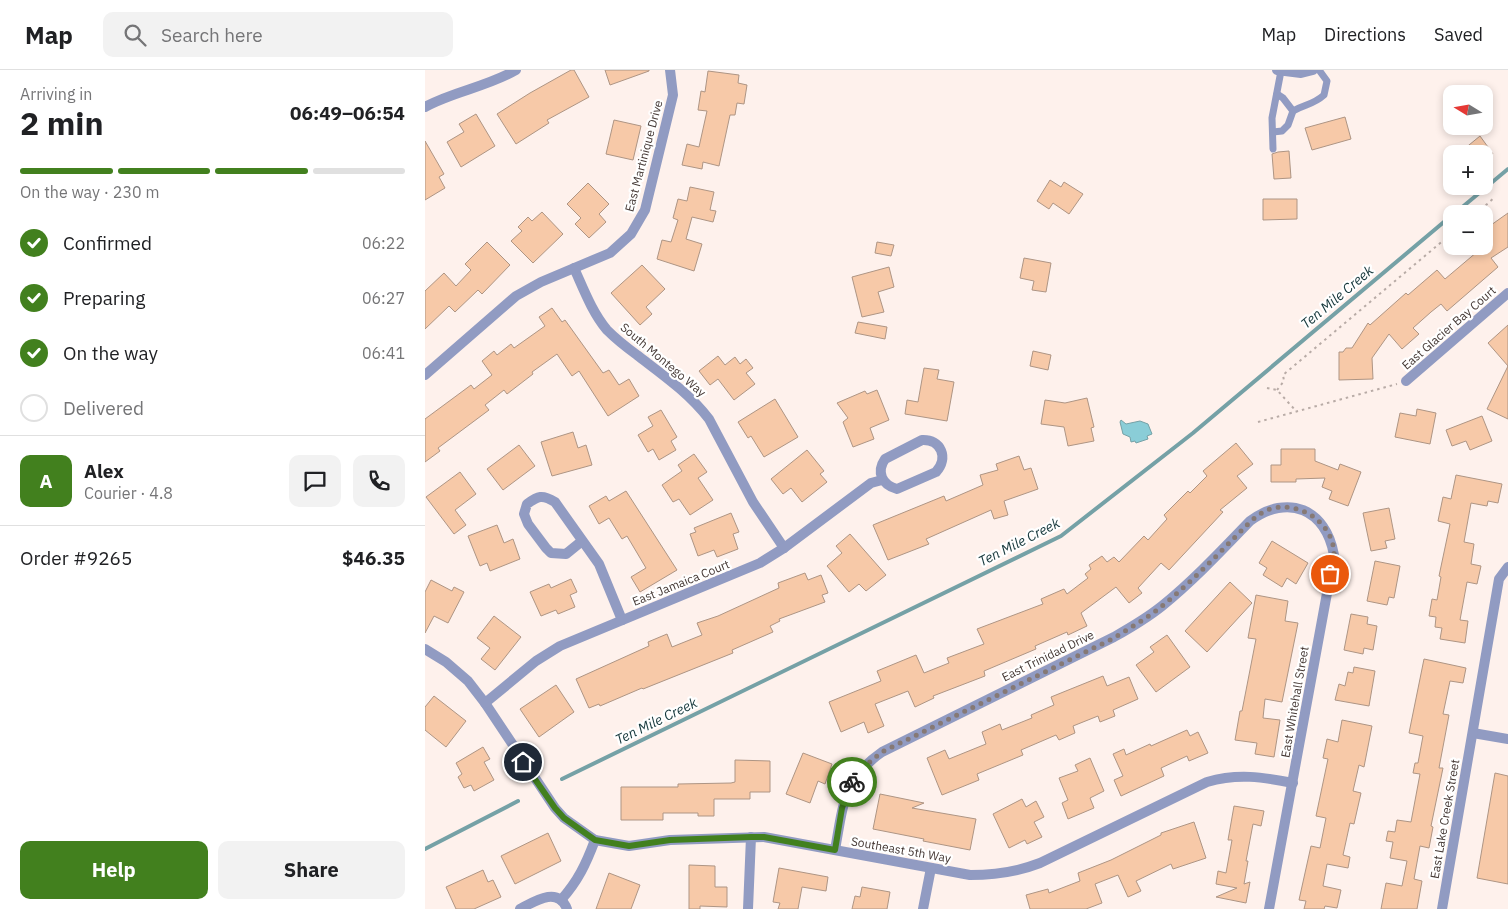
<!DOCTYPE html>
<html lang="en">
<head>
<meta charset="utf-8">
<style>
	body { margin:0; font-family:"IBM Plex Sans",sans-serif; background:#f2f2f2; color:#202124; height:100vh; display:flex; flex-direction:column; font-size:19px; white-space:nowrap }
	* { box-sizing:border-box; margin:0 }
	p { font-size:16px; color:#757577 }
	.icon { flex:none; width:28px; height:28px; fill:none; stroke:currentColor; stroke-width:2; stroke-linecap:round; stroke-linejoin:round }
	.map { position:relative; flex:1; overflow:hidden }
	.sheet { display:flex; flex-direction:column; background:#fff; width:425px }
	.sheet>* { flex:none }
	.needle { width:32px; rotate:281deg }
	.tools { position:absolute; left:1018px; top:15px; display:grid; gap:10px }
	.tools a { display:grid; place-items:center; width:50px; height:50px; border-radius:10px; background:#fff; box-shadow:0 2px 8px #0003; font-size:25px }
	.pin { position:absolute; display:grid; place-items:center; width:42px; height:42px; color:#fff; margin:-21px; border:2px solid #fff; border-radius:50%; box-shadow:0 1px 5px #0007 }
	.courier { position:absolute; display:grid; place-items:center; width:50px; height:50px; margin:-25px; border:4px solid #42801e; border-radius:50%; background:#fff; color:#222; box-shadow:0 1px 6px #0007 }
	.summary em { font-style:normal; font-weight:800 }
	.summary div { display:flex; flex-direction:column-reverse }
	.summary { display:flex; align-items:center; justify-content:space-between; height:85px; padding:0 20px }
	h1 { font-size:32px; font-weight:800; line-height:38px }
	.bar { display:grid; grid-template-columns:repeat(4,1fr); gap:8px 5px; align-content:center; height:60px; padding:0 20px }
	.bar i { height:6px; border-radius:4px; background:#e0e0e0 }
	.bar .selected { background:#42801e }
	.bar p { grid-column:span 4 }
	.line { display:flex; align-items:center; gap:12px; padding:0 20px; border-top:1px solid #e0e0e0 }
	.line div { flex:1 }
	.round { display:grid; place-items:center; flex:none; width:52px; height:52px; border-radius:10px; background:#f2f2f2 }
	ol { padding:0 20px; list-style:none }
	li { display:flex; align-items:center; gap:15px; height:55px }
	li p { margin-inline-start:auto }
	li .icon { padding:5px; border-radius:50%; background:#42801e; color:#fff; stroke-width:4 }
	li:last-child { color:#757577 }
	li i { width:28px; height:28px; border:2px solid #e0e0e0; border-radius:50% }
	.primary-button { display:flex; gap:10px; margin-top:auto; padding:10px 20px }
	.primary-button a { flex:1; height:58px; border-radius:10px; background:#42801e; color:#fff; font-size:20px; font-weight:800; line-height:58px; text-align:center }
	.primary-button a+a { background:#f2f2f2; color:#202124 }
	header { display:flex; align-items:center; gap:30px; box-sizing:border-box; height:70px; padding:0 25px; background:#fff; border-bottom:1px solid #e0e0e0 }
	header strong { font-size:24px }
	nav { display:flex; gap:28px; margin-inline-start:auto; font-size:18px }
	.search { width:350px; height:45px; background:#f2f2f2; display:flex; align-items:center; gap:12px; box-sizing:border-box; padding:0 18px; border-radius:10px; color:#757577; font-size:19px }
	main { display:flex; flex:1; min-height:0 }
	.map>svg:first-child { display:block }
	.water { fill:#8acdd7; stroke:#75a1a6 }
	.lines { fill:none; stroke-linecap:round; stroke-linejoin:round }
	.stream { stroke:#75a1a6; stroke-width:4 }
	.building { fill:#f7c9a8; stroke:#ae9584 }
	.path { stroke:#b8aba6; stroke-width:2; stroke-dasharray:2.5 4; stroke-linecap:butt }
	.lane { stroke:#919bc2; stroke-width:7 }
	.street { stroke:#919bc2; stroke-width:10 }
	.done { stroke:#867975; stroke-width:5; stroke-dasharray:0 9 }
	.route { stroke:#42801e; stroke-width:6 }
	.labels { text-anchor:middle; stroke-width:4.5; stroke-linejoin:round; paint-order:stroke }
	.street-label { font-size:12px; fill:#453935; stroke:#fff }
	.water-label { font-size:14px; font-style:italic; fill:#15373b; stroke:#fff }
</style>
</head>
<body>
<header>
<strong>Map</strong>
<div class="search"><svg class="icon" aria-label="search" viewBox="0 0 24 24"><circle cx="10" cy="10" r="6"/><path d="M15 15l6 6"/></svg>Search here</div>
<nav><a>Map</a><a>Directions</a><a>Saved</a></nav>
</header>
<main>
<section class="sheet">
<div class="summary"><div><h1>2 min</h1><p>Arriving in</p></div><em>06:49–06:54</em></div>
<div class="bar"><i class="selected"></i><i class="selected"></i><i class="selected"></i><i></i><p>On the way · 230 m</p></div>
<ol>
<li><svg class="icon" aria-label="check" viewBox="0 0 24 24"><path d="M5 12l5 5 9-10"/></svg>Confirmed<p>06:22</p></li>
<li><svg class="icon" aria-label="check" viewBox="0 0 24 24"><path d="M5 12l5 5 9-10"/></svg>Preparing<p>06:27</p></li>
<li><svg class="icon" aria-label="check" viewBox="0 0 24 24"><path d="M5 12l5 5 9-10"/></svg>On the way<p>06:41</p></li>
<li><i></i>Delivered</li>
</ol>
<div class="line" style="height:90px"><b class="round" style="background:#42801e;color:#fff">A</b><div><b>Alex</b><p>Courier · 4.8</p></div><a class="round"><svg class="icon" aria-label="chat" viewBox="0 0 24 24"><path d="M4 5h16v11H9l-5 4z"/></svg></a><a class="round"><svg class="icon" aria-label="phone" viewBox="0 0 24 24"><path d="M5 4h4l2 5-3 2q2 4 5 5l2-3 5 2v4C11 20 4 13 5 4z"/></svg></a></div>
<div class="line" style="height:65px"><div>Order #9265</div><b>$46.35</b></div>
<div class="primary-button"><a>Help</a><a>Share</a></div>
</section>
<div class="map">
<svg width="1083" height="839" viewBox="0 0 1083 839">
	<rect width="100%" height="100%" fill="#fef1ec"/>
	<polygon class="water" points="696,350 701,354 715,351 723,354 727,364 722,366 723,369 711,373 710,371 706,372 705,367 698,364 695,352"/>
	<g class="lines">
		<g class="stream">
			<polyline points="1029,144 1083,99"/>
			<polyline points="137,709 636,466 768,363 1026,146"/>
			<polyline points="0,779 93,731"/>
		</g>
	</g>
	<g class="building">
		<polygon points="146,0 149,0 164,27 122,50 124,53 91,74 72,44 105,23"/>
		<polygon points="180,0 224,0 224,1 185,15"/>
		<polygon points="283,1 314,5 313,13 322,15 319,34 312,33 310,45 305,45 294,96 278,92 277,99 257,95 262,74 274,77 282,41 273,40 276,21 280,22"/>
		<polygon points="51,44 70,76 36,97 22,72 39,62 34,54"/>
		<polygon points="920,47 926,69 887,80 880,58"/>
		<polygon points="189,50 216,56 208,90 181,84"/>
		<polygon points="1055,66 1068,84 1033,84"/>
		<polygon points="0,71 19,104 14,107 20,118 0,130"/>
		<polygon points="864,81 866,108 849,109 847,84 853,82"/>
		<polygon points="625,110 636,117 639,112 658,124 644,144 628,133 624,139 612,131"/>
		<polygon points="163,113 184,134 174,144 181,152 164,168 150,154 156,148 142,134"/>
		<polygon points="265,117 289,122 285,140 291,141 288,152 267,147 261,169 277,174 269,201 232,189 237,170 246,172 253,150 248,148 253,129 262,131"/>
		<polygon points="838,129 872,129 872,149 838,150"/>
		<polygon points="117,142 138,164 108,193 86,171 97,161 93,157 103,147 107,151"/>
		<polygon points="1083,143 1083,177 1066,188 1073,197 1022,241 1016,234 1006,242 988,258 994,264 977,279 964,264 947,288 948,309 914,310 914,282 918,282 921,278 927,278 943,253 945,255 981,223 983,225 1012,200 1020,209 1059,176 1062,171 1059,166 1059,160"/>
		<polygon points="62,172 85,195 57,224 53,220 30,242 24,236 0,259 0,221 19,203 31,216 46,200 40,194"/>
		<polygon points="452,172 469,175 466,186 450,183"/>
		<polygon points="599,188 626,193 621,222 607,220 609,211 595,208"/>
		<polygon points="217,195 240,219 221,237 227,244 215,255 186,223"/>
		<polygon points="464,197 469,217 453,222 459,242 437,247 427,207"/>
		<polygon points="127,238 137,252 140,250 178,303 184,300 194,315 204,309 214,326 183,346 154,301 147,306 132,284 107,302 108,304 82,324 79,320 60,335 64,340 13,378 15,381 0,392 0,349 46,315 49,319 67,305 57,291 69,281 72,285 86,274 89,278 120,256 114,247"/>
		<polygon points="433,252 462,257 460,269 430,263"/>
		<polygon points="1083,255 1083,296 1063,273"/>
		<polygon points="608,281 626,285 623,300 605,296"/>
		<polygon points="293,286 300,295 310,287 315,294 321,289 328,298 321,303 330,314 309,330 293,309 285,315 274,301"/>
		<polygon points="1083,296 1083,349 1062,339"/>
		<polygon points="499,298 514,300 512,309 529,312 522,351 480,344 482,330 493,332"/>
		<polygon points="452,320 464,350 445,358 449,369 428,377 418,352 423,348 412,333 440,321 442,324"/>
		<polygon points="662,328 669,357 666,358 669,371 643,376 639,357 616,354 620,330 640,333"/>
		<polygon points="350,329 373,367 339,387 326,366 323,368 313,352"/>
		<polygon points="992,339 1011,343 1005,374 970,367 975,343 991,346"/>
		<polygon points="236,340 252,367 246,371 251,380 234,390 228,379 223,382 213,365 228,356 223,347"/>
		<polygon points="1057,346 1067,371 1045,380 1041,371 1027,376 1021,360"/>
		<polygon points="148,362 153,378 161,375 167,395 127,406 116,372"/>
		<polygon points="811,373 828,394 812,406 822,418 795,440 798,442 744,500 736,493 713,518 717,523 704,533 691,517 656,543 662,556 643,565 642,562 610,576 611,579 559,601 560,606 508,626 509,628 490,637 483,621 450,634 459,656 443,663 439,652 416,662 404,632 456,611 452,601 491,585 499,603 524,593 522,588 559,574 552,559 618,534 616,529 639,519 642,524 663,508 660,504 666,499 664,495 677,486 682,492 689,487 694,492 719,466 723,470 742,449 739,445 763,421 765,423 782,406 778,401"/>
		<polygon points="94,375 110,396 78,420 62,399"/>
		<polygon points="856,379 890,379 890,391 913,400 915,394 936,402 923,436 904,429 907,421 897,417 900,408 871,409 871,412 846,412 846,395 856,395"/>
		<polygon points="382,380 399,401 395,404 402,412 377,432 366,418 358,424 346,409"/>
		<polygon points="269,384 282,402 273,408 288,430 265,445 254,429 248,432 237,415 257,401 253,395"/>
		<polygon points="594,386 599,400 606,398 613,419 579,431 583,445 569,449 566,440 501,469 504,474 463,490 448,455 519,426 521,431 558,415 555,405 573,400 571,394"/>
		<polygon points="35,402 51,424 30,440 41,455 29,464 1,427"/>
		<polygon points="1031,405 1077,414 1073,433 1063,431 1062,436 1046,433 1039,472 1049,474 1046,494 1056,496 1052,514 1042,512 1035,550 1043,551 1040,573 1015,569 1017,558 1010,557 1011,547 1004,546 1007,529 1012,530 1016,507 1014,506 1025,454 1013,451 1018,427 1026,429"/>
		<polygon points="201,421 252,500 215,522 206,507 221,498 202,466 197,469 184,448 174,454 164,436 181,426 184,431"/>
		<polygon points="964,438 970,469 960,471 962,478 946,481 938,443"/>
		<polygon points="306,443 314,462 308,464 313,479 292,487 289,480 273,486 265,464 271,462 269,458"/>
		<polygon points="72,455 79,473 88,469 95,489 65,501 62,493 55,496 43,466"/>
		<polygon points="425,464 461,505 441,521 434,514 424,522 402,496 417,483 411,476"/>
		<polygon points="847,471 883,493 871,514 862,508 857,517 838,505 842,498 834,493"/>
		<polygon points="950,491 975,496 969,528 964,527 962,535 942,531"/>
		<polygon points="380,503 383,510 396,505 403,523 397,525 400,532 354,549 355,551 345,556 348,562 307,580 308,583 218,619 217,618 175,636 174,634 164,638 151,609 224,576 223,572 242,564 247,577 277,565 272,553 293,546 354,518 353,513"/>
		<polygon points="146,509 152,522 145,525 150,537 133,544 131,540 116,546 105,522 124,514 126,518"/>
		<polygon points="6,510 27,521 29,517 39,522 23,553 9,546 0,563 0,522"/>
		<polygon points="805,512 827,533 782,582 760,561"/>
		<polygon points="831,525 863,531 860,551 873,553 857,632 840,629 838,648 855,650 849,687 830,684 832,673 810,670 815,641 817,641 831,569 823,568"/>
		<polygon points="926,544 943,547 942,554 952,556 948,580 939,578 938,584 919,580"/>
		<polygon points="69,546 96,567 70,600 56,589 65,578 52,568"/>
		<polygon points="742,565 765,597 731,622 711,595 729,582 725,577"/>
		<polygon points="999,589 1041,598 1038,613 1025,611 1018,644 1024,645 1014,698 1018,698 1006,756 1008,757 1004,778 995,776 989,809 997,811 992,839 956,839 961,813 977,816 982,791 965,788 968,772 961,771 963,761 970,762 972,750 986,752 995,704 988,703 990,693 993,693 998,666 984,663"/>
		<polygon points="929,597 950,601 944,636 910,630 914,614 920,616 923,602 928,603"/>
		<polygon points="678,606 682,616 704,607 713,629 688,640 690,646 675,652 673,646 648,656 650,663 634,670 631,665 596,680 598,685 552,704 554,710 517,725 502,688 520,680 524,689 561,674 557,662 575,654 577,660 607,648 606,645 629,635 626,627"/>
		<polygon points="131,615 149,642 114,667 95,639"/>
		<polygon points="9,626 41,651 21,677 0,660 0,637"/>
		<polygon points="917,650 947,656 939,697 934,695 928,721 936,723 929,754 925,753 918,785 925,787 923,798 902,794 898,816 916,820 912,838 900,836 899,839 879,839 881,831 874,830 886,776 895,778 901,748 891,746 903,689 898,688 902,669 913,672"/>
		<polygon points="762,660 765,666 773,662 783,683 764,691 762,686 736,698 739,706 696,726 689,710 698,706 688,684 699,679 701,685 725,674 726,676"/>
		<polygon points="58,677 65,689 59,692 69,710 49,721 46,715 39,718 33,707 37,704 31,693"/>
		<polygon points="378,683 407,694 400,714 393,711 385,733 361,724"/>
		<polygon points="665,688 679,721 665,728 669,738 643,749 637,733 643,730 634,708 653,701 650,695"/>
		<polygon points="310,690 345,691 345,722 325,722 325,729 289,729 289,746 273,746 273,743 238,743 238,750 196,750 196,717 253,717 253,714 306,713 310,712"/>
		<polygon points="1070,703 1083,706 1083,814 1052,808"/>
		<polygon points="455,724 499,733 487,738 551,749 545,780 498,771 499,769 448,759"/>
		<polygon points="597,729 601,737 611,731 619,747 609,752 617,767 602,774 600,770 584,778 568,744"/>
		<polygon points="809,736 839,741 836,756 828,754 821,791 823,791 819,814 825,812 821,833 791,827 812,818 791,814 793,801 801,803 807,770 803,770"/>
		<polygon points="769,752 781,788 748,799 746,794 711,811 716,821 703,827 693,805 670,814 677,833 661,839 605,839 601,825 623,819 624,823 655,811 653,803 686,790 736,765 736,763"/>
		<polygon points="123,763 136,791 90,814 76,786"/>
		<polygon points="264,795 290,796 290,817 302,817 302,837 275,836 275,839 264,839"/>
		<polygon points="354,798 403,807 401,821 377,817 373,839 353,839 355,833 348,832"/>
		<polygon points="58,800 63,812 68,810 76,827 49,839 31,839 21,817"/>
		<polygon points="184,803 215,815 206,839 171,839"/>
		<polygon points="437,817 465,822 462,839 427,839 430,826 435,827"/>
	</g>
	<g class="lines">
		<g class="path">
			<polyline points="1051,144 1070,127"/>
			<polyline points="842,318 852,320 871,341"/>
			<polyline points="852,320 859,311 858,305 1026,164"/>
			<polyline points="833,352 972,314"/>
		</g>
		<g class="lane">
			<polyline points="852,24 858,28 868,41"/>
			<path d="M848,62L857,61L863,55L868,41C880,34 888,35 899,25L902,11L894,0"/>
			<polyline points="848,79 847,48 856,1"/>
		</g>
		<g class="street">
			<polyline points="852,0 876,3 888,0"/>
			<path d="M0,37C29,21 62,17 91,0"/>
			<path d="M149,198C159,220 167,242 182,260C191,269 201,277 212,285C238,305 264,323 284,349L328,432L359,478"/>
			<polyline points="0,305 91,226 116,212 185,183 206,164 220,140 248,25 245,0"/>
			<polyline points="981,311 1083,223"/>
			<path d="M497,370C516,369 524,388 511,402L472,419C457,415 451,402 460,389Z"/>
			<path d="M157,471L141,484L126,483L121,478L103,454L99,444L102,434C113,426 117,424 130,432L174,494L197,550"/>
			<path d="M0,579L21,592L43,611L60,633L130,738L139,748L170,770L204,776L245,770L339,767L545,805C570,805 592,802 615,793L782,712C813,703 837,707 868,713"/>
			<polyline points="60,633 111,591 135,576 335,493 359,478 446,413 457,410"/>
			<polyline points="1048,663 1083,669"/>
			<path d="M410,780C418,736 418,709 457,682L689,567C705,558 722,548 737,536C769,510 797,480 825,451C863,423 901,439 909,485L844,839"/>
			<path d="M136,830C153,811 161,794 170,770"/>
			<path d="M95,839C110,831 133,816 142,839"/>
			<polyline points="323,839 326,767"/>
			<polyline points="498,839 506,798"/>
			<polyline points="1017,839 1074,509 1083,497"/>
		</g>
	</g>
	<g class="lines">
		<path class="done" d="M427,712L435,700L457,682L689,568C705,558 722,548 737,536C769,510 797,480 826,451C833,445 840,440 849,438C878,432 909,455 909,484C909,491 906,498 905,504"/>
		<polyline class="route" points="98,692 130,738 139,748 170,770 204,776 245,770 326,767 339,767 410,780 417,738 427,712"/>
	</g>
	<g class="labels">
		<g class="street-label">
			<text transform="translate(219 86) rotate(-75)" y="4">East Martinique Drive</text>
			<text transform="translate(1024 258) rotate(-41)" y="4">East Glacier Bay Court</text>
			<text transform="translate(238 290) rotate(40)" y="4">South Montego Way</text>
			<text transform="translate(256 513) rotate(-22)" y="4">East Jamaica Court</text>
			<text transform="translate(623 586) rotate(-26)" y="4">East Trinidad Drive</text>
			<text transform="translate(870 632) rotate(-80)" y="4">East Whitehall Street</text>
			<text transform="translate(1020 749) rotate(-80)" y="4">East Lake Creek Street</text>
			<text transform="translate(476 780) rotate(10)" y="4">Southeast 5th Way</text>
		</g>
		<g class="water-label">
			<text transform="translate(912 227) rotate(-40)" y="5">Ten Mile Creek</text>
			<text transform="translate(594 472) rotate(-27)" y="5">Ten Mile Creek</text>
			<text transform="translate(231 651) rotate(-26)" y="5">Ten Mile Creek</text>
		</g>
	</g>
</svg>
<div class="tools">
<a><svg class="needle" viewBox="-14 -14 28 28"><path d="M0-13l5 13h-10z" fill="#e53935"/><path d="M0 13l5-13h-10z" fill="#757577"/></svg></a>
<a>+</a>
<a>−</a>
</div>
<div class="pin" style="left:905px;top:504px;background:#ea580c"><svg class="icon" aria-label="bag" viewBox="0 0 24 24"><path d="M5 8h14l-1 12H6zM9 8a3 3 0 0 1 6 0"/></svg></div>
<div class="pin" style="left:98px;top:692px;background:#1f2937"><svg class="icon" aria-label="home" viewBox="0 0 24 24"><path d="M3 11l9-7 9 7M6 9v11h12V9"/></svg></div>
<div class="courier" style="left:427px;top:712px"><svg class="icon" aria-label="bike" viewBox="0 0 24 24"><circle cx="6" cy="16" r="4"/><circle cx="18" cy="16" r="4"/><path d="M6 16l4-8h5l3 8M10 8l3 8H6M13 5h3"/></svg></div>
</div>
</main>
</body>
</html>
